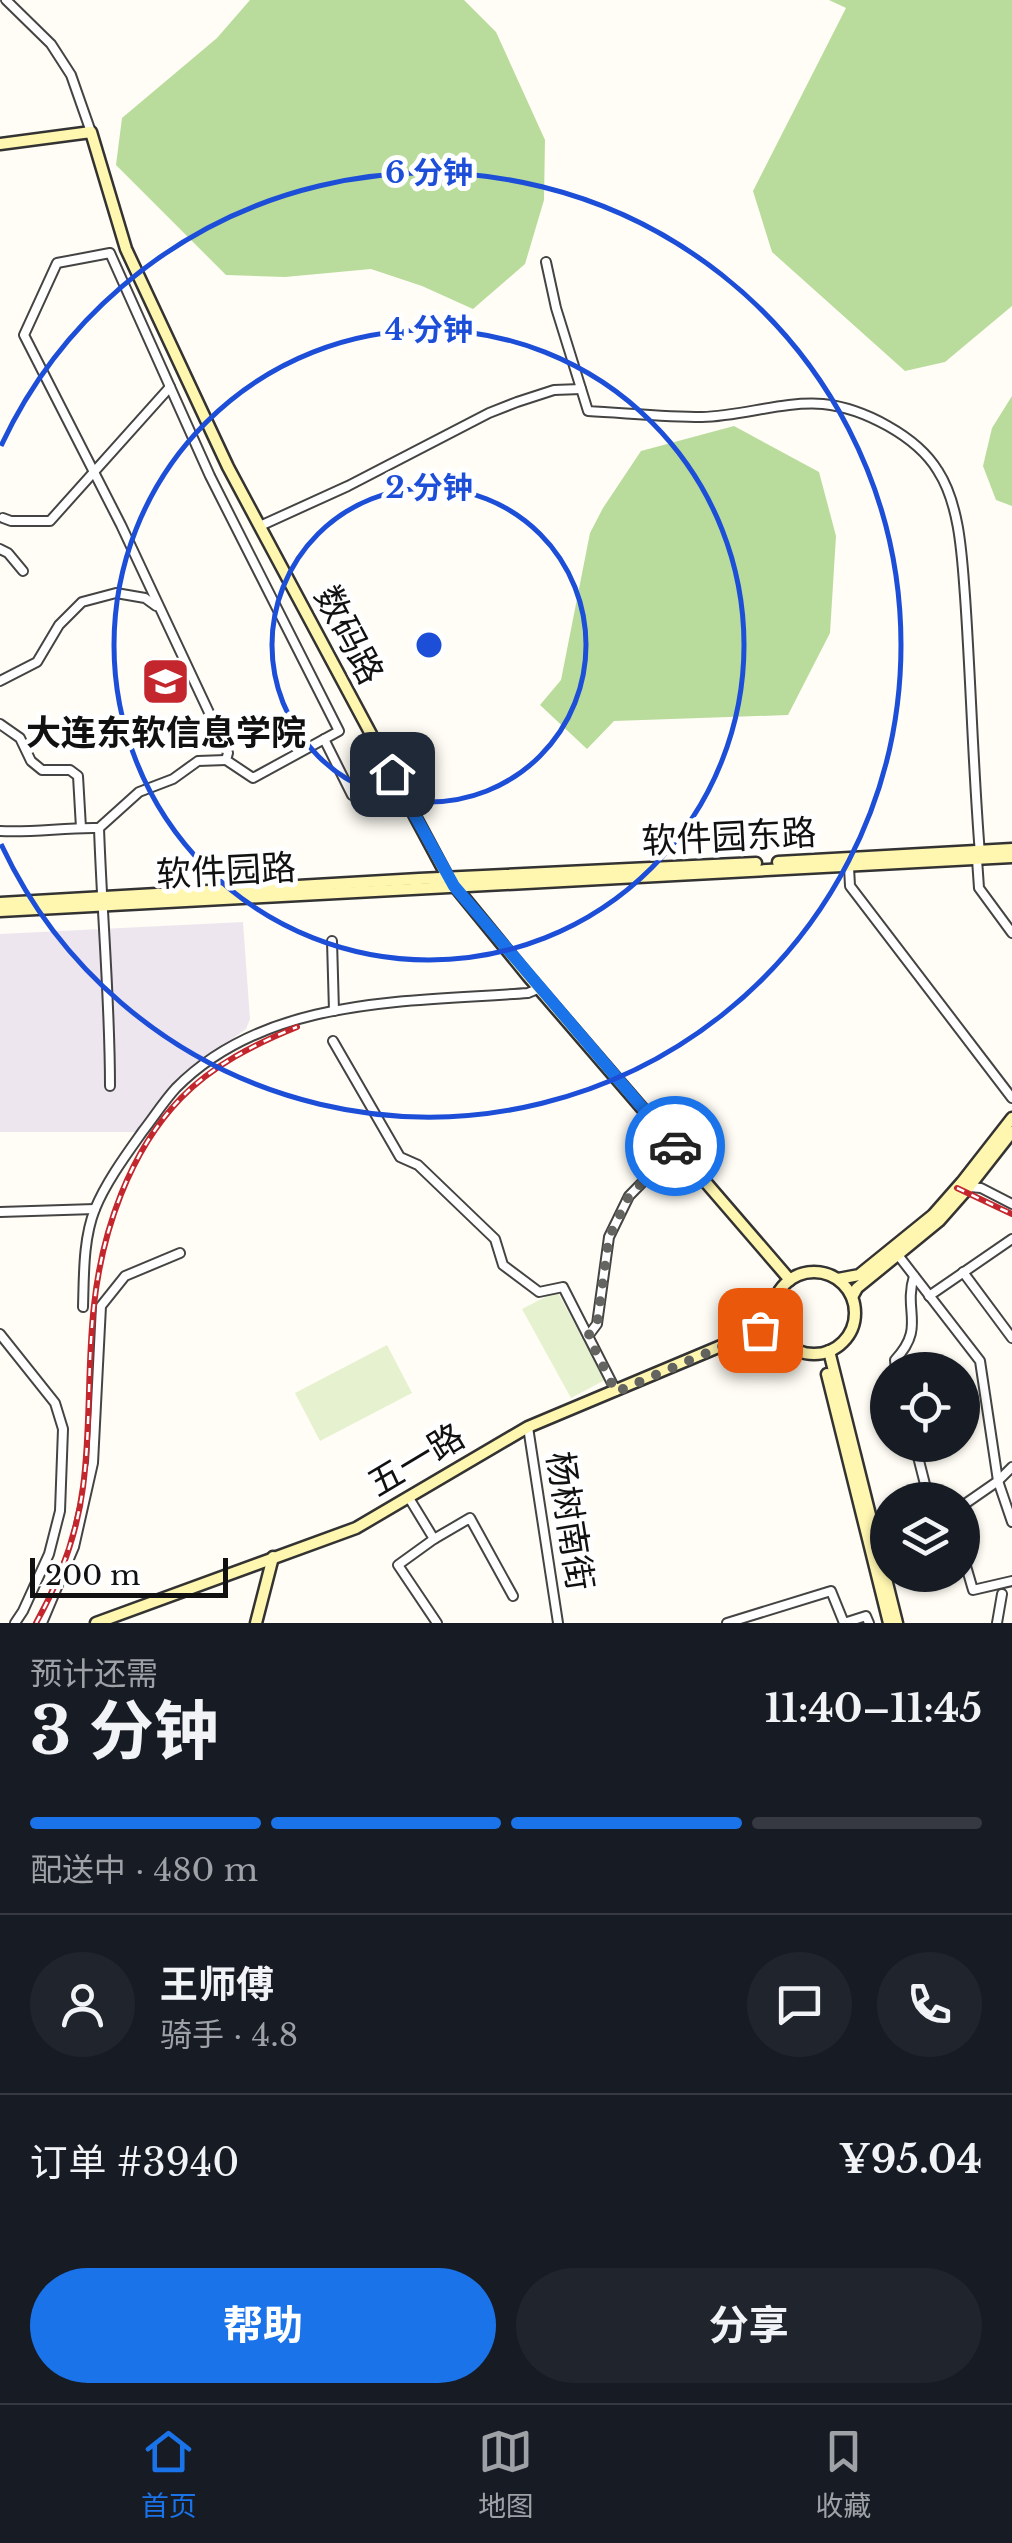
<!DOCTYPE html>
<html lang="zh">
<head>
<meta charset="utf-8">
<style>
	body { margin:0; font-family:"Libre Baskerville","Noto Sans SC",serif; background:#20242c; color:#f1f3f6; height:100vh; display:flex; flex-direction:column; font-size:38px; white-space:nowrap }
	* { box-sizing:border-box; margin:0 }
	p { font-size:32px; color:#9ea1a6 }
	.icon { flex:none; width:55px; height:55px; fill:none; stroke:currentColor; stroke-width:2; stroke-linecap:round; stroke-linejoin:round }
	.map { position:relative; height:1623px; overflow:hidden }
	.details { display:flex; flex-direction:column; background:#171b24; flex:1 }
	.details>* { flex:none }
	.tools { position:absolute; left:870px; top:1352px; display:grid; gap:20px }
	.tools a { display:grid; place-items:center; width:110px; height:110px; border-radius:50%; background:#171b24; box-shadow:0 2px 8px #0004; font-size:50px }
	.scale { position:absolute; left:30px; bottom:25px; width:198px; box-sizing:border-box; padding-left:10px; border:5px solid #111; border-top:0; font-size:28px; line-height:35px; white-space:nowrap; color:#111; -webkit-text-stroke:8px #fff; paint-order:stroke }
	.pin { position:absolute; display:grid; place-items:center; width:85px; height:85px; color:#fff; margin:-42px; border-radius:20px; box-shadow:0 5px 15px #0006 }
	.courier { position:absolute; display:grid; place-items:center; width:100px; height:100px; margin:-50px; border:8px solid #1a73e8; border-radius:50%; background:#fff; color:#222; box-shadow:0 2px 12px #0007 }
	.summary em { font-style:normal; font-weight:700 }
	.summary div { display:flex; flex-direction:column-reverse }
	.summary { display:flex; align-items:center; justify-content:space-between; height:170px; padding:0 30px }
	h1 { font-size:65px; font-weight:700; line-height:75px }
	.bar { display:grid; grid-template-columns:repeat(4,1fr); gap:15px 10px; align-content:center; height:120px; padding:0 30px }
	.bar i { height:12px; border-radius:8px; background:#363941 }
	.bar .current { background:#1a73e8 }
	.bar p { grid-column:span 4 }
	.line { display:flex; align-items:center; gap:25px; padding:0 30px; border-top:2px solid #363941 }
	.line div { flex:1 }
	.round { display:grid; place-items:center; flex:none; width:105px; height:105px; border-radius:52px; background:#20242c }
	.primary-button { display:flex; gap:20px; margin-top:auto; padding:20px 30px }
	.primary-button a { flex:1; height:115px; border-radius:60px; background:#1a73e8; color:#fff; font-size:40px; font-weight:700; line-height:115px; text-align:center }
	.primary-button a+a { background:#20242c; color:#f1f3f6 }
	.menu { display:flex; justify-content:space-around; align-items:center; height:140px; border-top:2px solid #363941; background:#171b24; font-size:28px; color:#9ea1a6 }
	.menu a { display:grid; justify-items:center; gap:5px }
	.menu .current { color:#1a73e8 }
	.map>svg:first-child { display:block }
	.industrial { fill:#eee6ef }
	.forest { fill:#b9dc9c }
	.pitch { fill:#e6f2cf }
	.lines { fill:none; stroke-linecap:round; stroke-linejoin:round }
	.street-casing { stroke:#444; stroke-width:12 }
	.secondary-casing { stroke:#333; stroke-width:15 }
	.street { stroke:#fff; stroke-width:8 }
	.secondary { stroke:#fff6b0; stroke-width:10 }
	.rail-casing { stroke:#c4262e; stroke-width:6 }
	.rail { stroke:#fff; stroke-width:2.5; stroke-dasharray:8; stroke-linecap:butt }
	.done { stroke:#646461; stroke-width:10; stroke-dasharray:0 18 }
	.route { stroke:#1a73e8; stroke-width:12 }
	.ring { fill:none; stroke:#1d4ed8; stroke-width:5 }
	.labels { text-anchor:middle; stroke-width:10; stroke-linejoin:round; paint-order:stroke }
	.street-label { font-size:35px; fill:#111; stroke:#fff }
	.poi-label { font-size:35px; font-weight:bold; fill:#111; stroke:#fff }
	.centre { fill:#1d4ed8; stroke:#fff; stroke-width:5 }
	.ring-label { font-size:30px; text-anchor:middle; font-weight:bold; fill:#1d4ed8; stroke:#fff; stroke-width:10; stroke-linejoin:round; paint-order:stroke }
</style>
</head>
<body>
<div class="map">
<svg width="1012" height="1623" viewBox="0 0 1012 1623">
	<rect width="100%" height="100%" fill="#fffdf5"/>
	<polygon class="industrial" points="243,922 250,1019 246,1029 181,1075 138,1132 0,1132 0,934"/>
	<g class="forest">
		<polygon points="250,0 464,0 496,32 545,140 544,200 525,264 473,309 422,286 371,269 285,277 226,275 116,165 122,118 217,38"/>
		<polygon points="829,0 1012,0 1012,306 945,362 905,371 772,252 753,191 846,8"/>
		<polygon points="1012,396 1012,506 996,500 983,466 992,428"/>
		<polygon points="734,426 819,472 836,536 830,633 788,715 614,721 587,749 540,705 561,680 590,533 603,508 641,451"/>
	</g>
	<g class="pitch">
		<polygon points="557,1291 605,1380 571,1398 522,1309"/>
		<polygon points="387,1345 412,1393 320,1441 295,1393"/>
	</g>
	<g class="lines">
		<defs>
			<g id="street">
				<polyline points="6,0 51,44 71,75 91,132"/>
				<polygon points="110,253 210,476 339,731 253,778 226,760 228,753 121,525 24,335 57,263"/>
				<path d="M546,262L556,308L588,411C626,413 665,417 702,417C743,416 782,401 823,404C863,408 917,436 938,471C960,505 962,557 965,596C971,682 973,768 980,854"/>
				<polyline points="3,518 11,521 50,521 170,387"/>
				<polyline points="260,526 348,486 489,413 517,402 554,390 581,389"/>
				<polyline points="0,549 8,553 23,571"/>
				<polyline points="0,681 37,662 59,625 82,602 116,593 145,598 156,606"/>
				<polyline points="0,724 20,738 31,761 42,770 70,770 78,776 81,828"/>
				<polyline points="324,739 352,795 392,774"/>
				<path d="M0,831C33,833 66,827 99,828"/>
				<polyline points="977,859 979,888 1012,933"/>
				<polyline points="849,867 850,886 1012,1098"/>
				<polyline points="332,941 334,1011"/>
				<polyline points="333,1041 400,1157 418,1165 495,1239 503,1265 539,1292 563,1287 616,1391"/>
				<path d="M110,1086C110,1000 102,915 99,828L139,792L173,779L198,761L226,760"/>
				<polyline points="969,1187 981,1188 1012,1204"/>
				<polyline points="0,1212 95,1209"/>
				<polyline points="898,1255 980,1361 998,1481 1012,1522"/>
				<polyline points="963,1272 1012,1338"/>
				<polyline points="929,1296 1012,1239"/>
				<path d="M83,1307C84,1276 83,1239 95,1209C106,1182 126,1155 143,1131C154,1117 164,1101 176,1088C267,996 408,1002 528,993L540,988"/>
				<polyline points="0,1334 55,1403 63,1429 60,1511 49,1554 23,1611 15,1623"/>
				<polyline points="588,1336 597,1324 609,1237 629,1196 676,1148"/>
				<path d="M896,1370L895,1360C926,1327 903,1312 914,1276"/>
				<polyline points="528,1427 558,1623"/>
				<polyline points="915,1445 929,1500"/>
				<polyline points="409,1498 434,1539"/>
				<polyline points="962,1506 998,1481 1012,1467"/>
				<polyline points="962,1562 966,1566 973,1590 1012,1581"/>
				<polyline points="42,1623 74,1547 93,1463 101,1306 125,1276 180,1253"/>
				<polyline points="437,1623 398,1565 434,1539 470,1518 513,1596"/>
				<polyline points="727,1623 831,1591 844,1623 866,1616 869,1623"/>
				<polyline points="997,1623 1002,1594"/>
			</g>
			<g id="secondary">
				<polyline points="0,144 91,132 126,249 228,467 448,878 528,976 790,1280"/>
				<polyline points="778,862 1012,849"/>
				<polyline points="0,903 419,879 756,863"/>
				<polyline points="0,911 1012,857"/>
				<circle cx="814" cy="1313" r="41"/>
				<polyline points="838,1279 859,1275 933,1215 962,1182 1012,1118"/>
				<polyline points="852,1297 857,1288 939,1221 969,1187 1012,1132"/>
				<polyline points="829,1351 897,1623"/>
				<polyline points="827,1374 889,1623"/>
				<polyline points="96,1623 356,1528 528,1427 759,1330 773,1313"/>
				<polyline points="256,1623 273,1557"/>
			</g>
		</defs>
		<use href="#street" class="street-casing"/>
		<use href="#secondary" class="secondary-casing"/>
		<use href="#street" class="street"/>
		<use href="#secondary" class="secondary"/>
		<defs>
			<g id="rail">
				<polyline points="957,1188 1012,1214"/>
				<path d="M36,1623C59,1582 77,1534 83,1487C91,1427 87,1365 94,1305C102,1232 129,1152 181,1098C213,1065 255,1044 297,1027"/>
			</g>
		</defs>
		<use href="#rail" class="rail-casing"/>
		<use href="#rail" class="rail"/>
	</g>
	<g class="lines">
		<polyline class="done" points="675,1146 676,1148 629,1196 609,1237 597,1324 588,1336 616,1392 760,1330"/>
		<polyline class="route" points="392,774 454,886 675,1146"/>
	</g>
	<g class="ring">
		<circle cx="429" cy="645" r="157"/>
		<circle cx="429" cy="645" r="315"/>
		<path d="M1 446A472 472 0 1 1 1 844"/>
	</g>
	<defs>
		<symbol id="university-square" viewBox="-11 -11 22 22"><rect x="-9" y="-9" width="18" height="18" rx="4" fill="#c4262e" stroke="#fff"/><path d="M0-5L7-2L0 1L-7-2ZM-4 1L0 2.5L4 1V4Q0 6-4 4Z" fill="#fff"/></symbol>
	</defs>
	<g fill-rule="evenodd">
		<use href="#university-square" x="138" y="654" width="55" height="55"/>
	</g>
	<g class="labels">
		<g class="street-label">
			<text transform="translate(349 635) rotate(62)" y="12">数码路</text>
			<text transform="translate(729 837) rotate(-3)" y="12">软件园东路</text>
			<text transform="translate(226 871) rotate(-3)" y="12">软件园路</text>
			<text transform="translate(416 1460) rotate(-31)" y="12">五一路</text>
			<text transform="translate(570 1521) rotate(81)" y="12">杨树南街</text>
		</g>
		<g class="poi-label">
			<text x="166" y="745">大连东软信息学院</text>
		</g>
	</g>
	<circle cx="429" cy="645" r="15" class="centre"/>
	<g class="ring-label">
		<text x="429" y="183">6 分钟</text>
		<text x="429" y="340">4 分钟</text>
		<text x="429" y="498">2 分钟</text>
	</g>
</svg>
<div class="tools">
<a><svg class="icon" aria-label="locate" viewBox="0 0 24 24"><circle cx="12" cy="12" r="6"/><path d="M12 2v4M12 18v4M2 12h4M18 12h4"/></svg></a>
<a><svg class="icon" aria-label="layers" viewBox="0 0 24 24"><path d="M12 4l9 5-9 5-9-5zM3 14l9 5 9-5"/></svg></a>
</div>
<div class="scale">200 m</div>
<div class="pin" style="left:760px;top:1330px;background:#ea580c"><svg class="icon" aria-label="bag" viewBox="0 0 24 24"><path d="M5 8h14l-1 12H6zM9 8a3 3 0 0 1 6 0"/></svg></div>
<div class="pin" style="left:392px;top:774px;background:#1f2937"><svg class="icon" aria-label="home" viewBox="0 0 24 24"><path d="M3 11l9-7 9 7M6 9v11h12V9"/></svg></div>
<div class="courier" style="left:675px;top:1146px"><svg class="icon" aria-label="car" viewBox="0 0 24 24"><path d="M5 17H2v-5l4-1 3-4h7l3 4 3 1v5h-3M9 17h6M6 11h13"/><circle cx="7" cy="17" r="2"/><circle cx="17" cy="17" r="2"/></svg></div>
</div>
<section class="details">
<div class="summary"><div><h1>3 分钟</h1><p>预计还需</p></div><em>11:40–11:45</em></div>
<div class="bar"><i class="current"></i><i class="current"></i><i class="current"></i><i></i><p>配送中 · 480 m</p></div>
<div class="line" style="height:180px"><a class="round"><svg class="icon" aria-label="person" viewBox="0 0 24 24"><circle cx="12" cy="8" r="4"/><path d="M4 21q1-7 8-7t8 7"/></svg></a><div><b>王师傅</b><p>骑手 · 4.8</p></div><a class="round"><svg class="icon" aria-label="chat" viewBox="0 0 24 24"><path d="M4 5h16v11H9l-5 4z"/></svg></a><a class="round"><svg class="icon" aria-label="phone" viewBox="0 0 24 24"><path d="M5 4h4l2 5-3 2q2 4 5 5l2-3 5 2v4C11 20 4 13 5 4z"/></svg></a></div>
<div class="line" style="height:130px"><div>订单 #3940</div><b>¥95.04</b></div>
<div class="primary-button"><a>帮助</a><a>分享</a></div>
</section>
<nav class="menu">
<a class="current"><svg class="icon" aria-label="home" viewBox="0 0 24 24"><path d="M3 11l9-7 9 7M6 9v11h12V9"/></svg>首页</a>
<a><svg class="icon" aria-label="map" viewBox="0 0 24 24"><path d="M3 6l6-2 6 2 6-2v14l-6 2-6-2-6 2zM9 4v14M15 6v14"/></svg>地图</a>
<a><svg class="icon" aria-label="saved" viewBox="0 0 24 24"><path d="M7 4h10v16l-5-4-5 4z"/></svg>收藏</a>
</nav>
</body>
</html>
